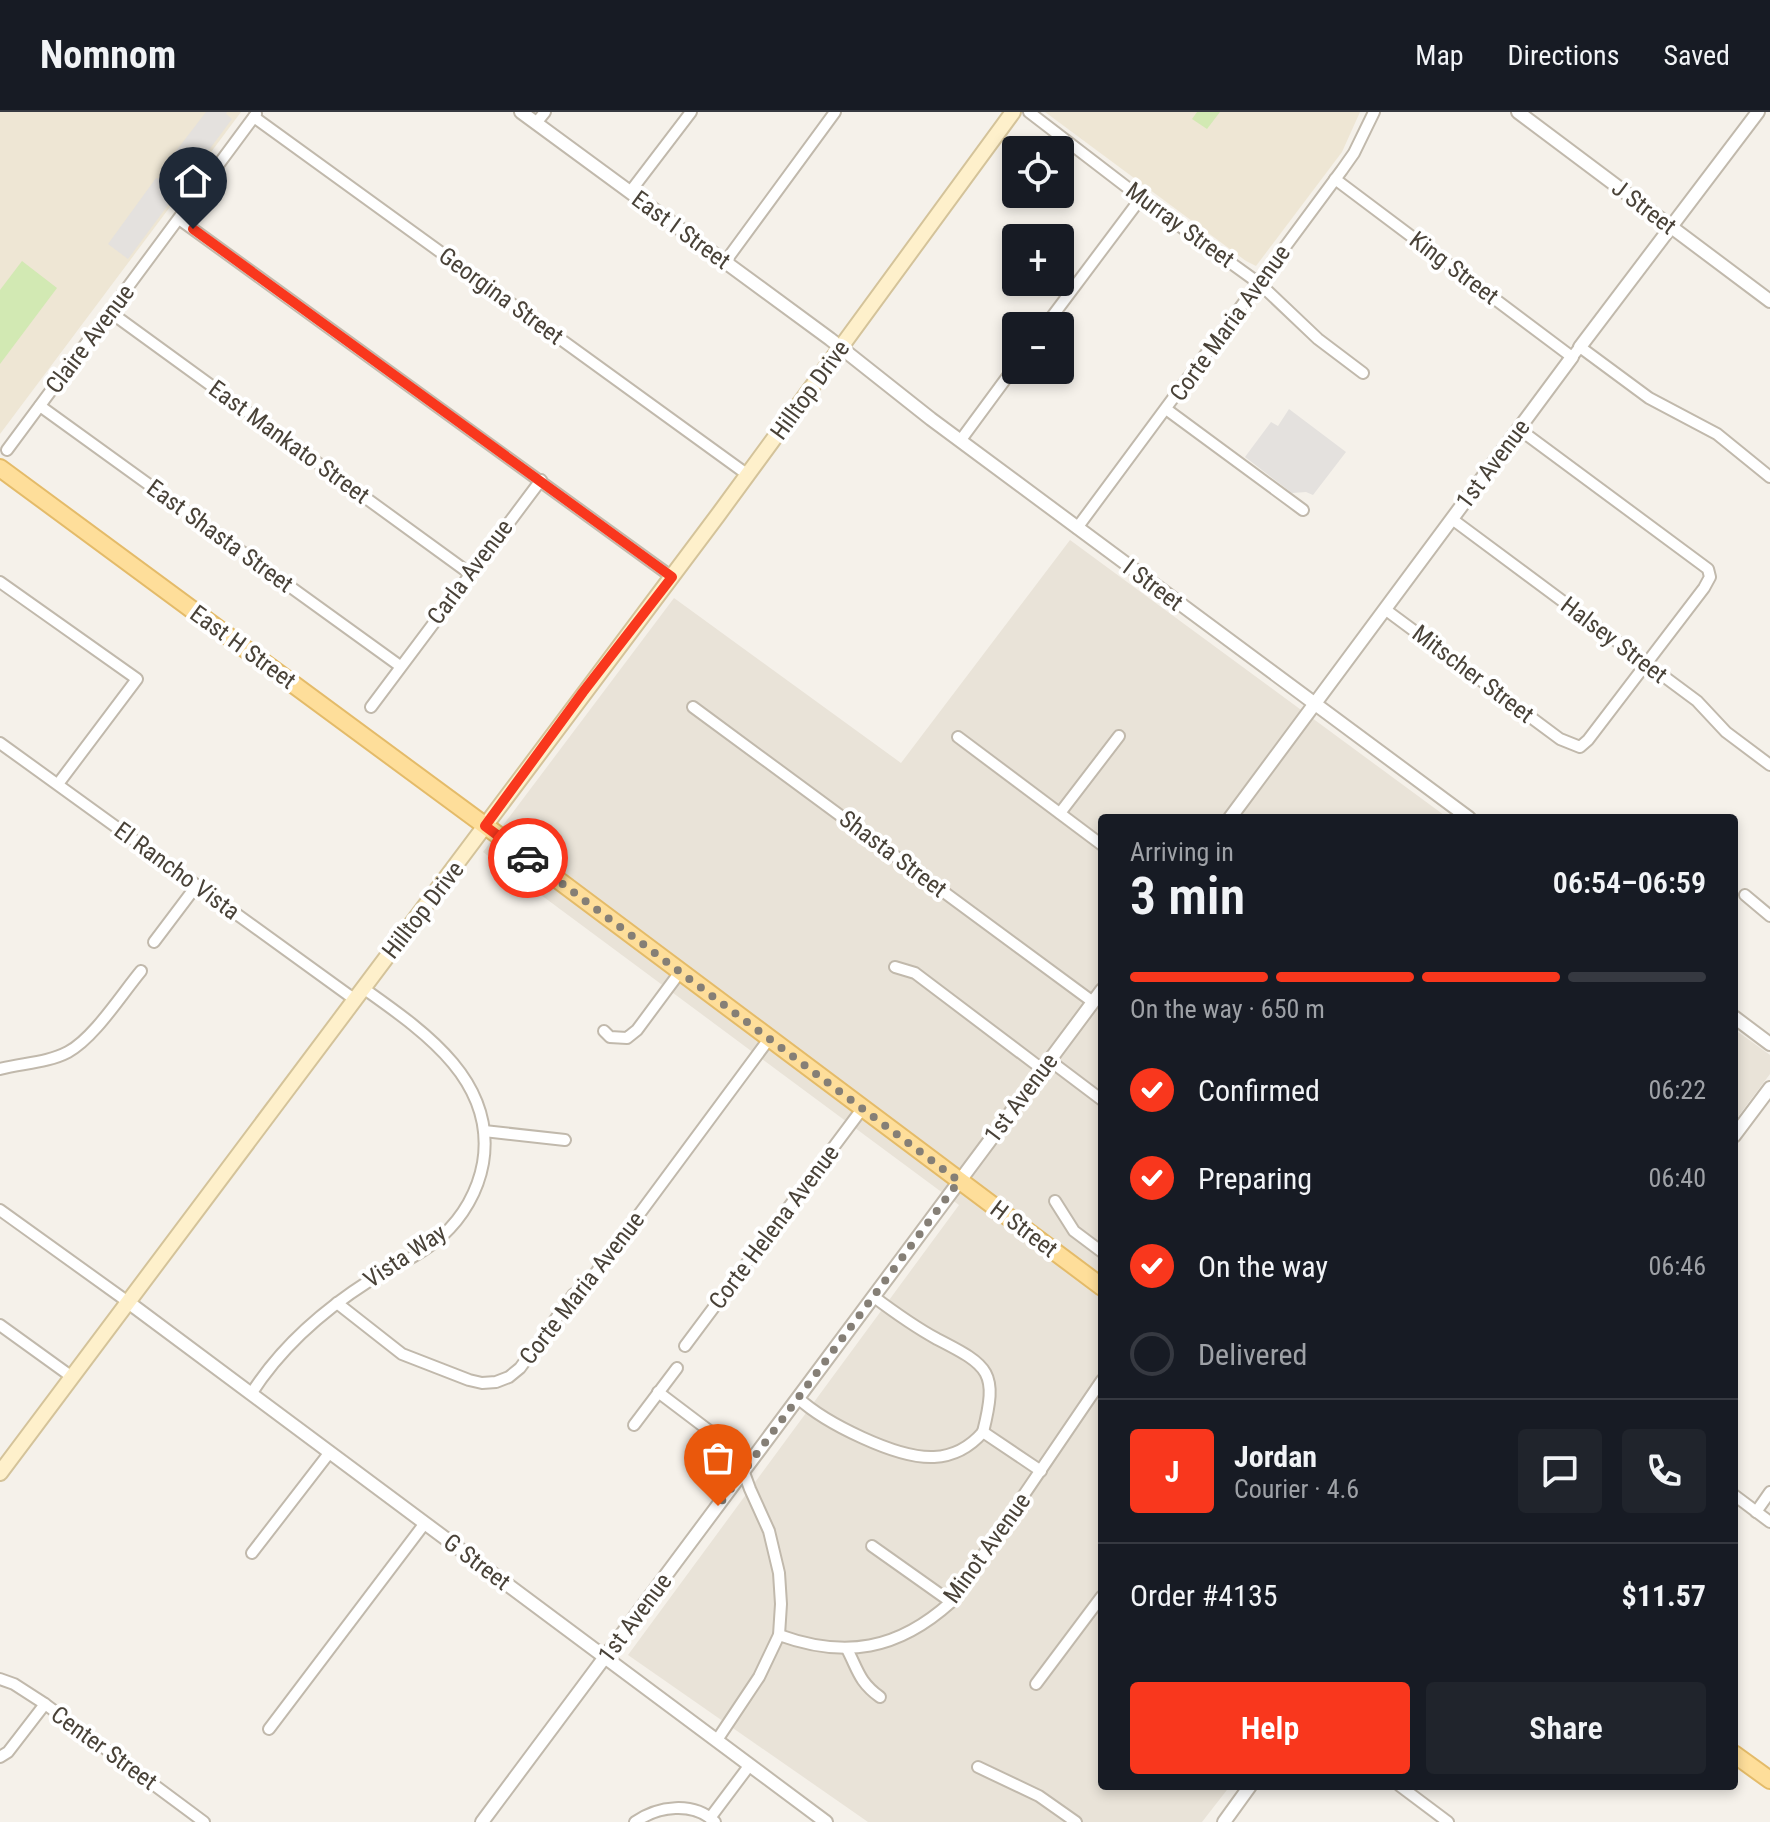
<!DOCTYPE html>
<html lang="en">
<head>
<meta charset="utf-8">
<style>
	body { margin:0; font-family:"Roboto Condensed",sans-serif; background:#20242c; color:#f1f3f6; height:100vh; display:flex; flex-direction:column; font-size:30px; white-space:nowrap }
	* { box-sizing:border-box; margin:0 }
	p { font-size:26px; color:#9ea1a6 }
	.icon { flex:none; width:44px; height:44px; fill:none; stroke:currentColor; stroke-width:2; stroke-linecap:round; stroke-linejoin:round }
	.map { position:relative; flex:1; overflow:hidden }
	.panel { position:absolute; left:1098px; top:702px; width:640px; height:976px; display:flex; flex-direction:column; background:#171b24; border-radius:8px; box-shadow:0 4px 12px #0003 }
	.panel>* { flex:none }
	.buttons { position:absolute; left:1002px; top:24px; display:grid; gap:16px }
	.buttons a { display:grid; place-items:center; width:72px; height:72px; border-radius:8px; background:#171b24; box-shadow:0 4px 12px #0003; font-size:40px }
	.pin { position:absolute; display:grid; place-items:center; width:68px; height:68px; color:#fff; margin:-82px -34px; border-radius:50% 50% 50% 0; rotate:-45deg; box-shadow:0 0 8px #0007 }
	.pin .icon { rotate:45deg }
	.courier { position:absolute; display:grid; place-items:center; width:80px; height:80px; margin:-40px; border:6px solid #f9371d; border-radius:50%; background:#fff; color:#222; box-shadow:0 2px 10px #0007 }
	.overview em { font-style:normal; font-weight:600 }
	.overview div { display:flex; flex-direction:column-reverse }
	.overview { display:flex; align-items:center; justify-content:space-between; height:136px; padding:0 32px }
	h1 { font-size:52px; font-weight:600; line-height:60px }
	.bar { display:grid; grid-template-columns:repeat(4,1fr); gap:12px 8px; align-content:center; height:96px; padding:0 32px }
	.bar i { height:10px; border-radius:6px; background:#363941 }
	.bar .active { background:#f9371d }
	.bar p { grid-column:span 4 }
	.line { display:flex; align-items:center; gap:20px; padding:0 32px; border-top:2px solid #363941 }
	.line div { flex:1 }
	.round { display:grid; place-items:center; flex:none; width:84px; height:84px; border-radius:8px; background:#20242c }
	ol { padding:0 32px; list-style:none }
	li { display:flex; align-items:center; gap:24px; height:88px }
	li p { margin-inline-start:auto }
	li .icon { padding:8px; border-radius:50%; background:#f9371d; color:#fff; stroke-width:4 }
	li:last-child { color:#9ea1a6 }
	li i { width:44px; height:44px; border:4px solid #363941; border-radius:50% }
	.primary-button { display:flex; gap:16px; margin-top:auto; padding:16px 32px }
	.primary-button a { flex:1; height:92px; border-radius:8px; background:#f9371d; color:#fff; font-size:32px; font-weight:600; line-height:92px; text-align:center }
	.primary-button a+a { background:#20242c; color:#f1f3f6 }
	header { display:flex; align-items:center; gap:48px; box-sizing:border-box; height:112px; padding:0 40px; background:#171b24; border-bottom:2px solid #363941 }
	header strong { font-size:38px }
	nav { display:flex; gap:44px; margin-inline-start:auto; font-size:28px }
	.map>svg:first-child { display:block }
	.residential { fill:#e9e3d8 }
	.education { fill:#eee6d4 }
	.green { fill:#d2e9b3 }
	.parking { fill:#e4e1de }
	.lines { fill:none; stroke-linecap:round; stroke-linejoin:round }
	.minor-casing { stroke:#c1b9ac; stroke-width:14 }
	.tertiary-casing { stroke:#c1b9ac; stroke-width:16 }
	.secondary-casing { stroke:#d4c39a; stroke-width:18 }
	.primary-casing { stroke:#e4bb69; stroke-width:20 }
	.minor { stroke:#fff; stroke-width:10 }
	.tertiary { stroke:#fff; stroke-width:12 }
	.secondary { stroke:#fef0cb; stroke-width:14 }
	.primary { stroke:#fede9a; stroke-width:16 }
	.done { stroke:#857f76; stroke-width:8; stroke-dasharray:0 14.4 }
	.route { stroke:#f9371d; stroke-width:10 }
	.labels { text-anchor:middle; stroke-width:8; stroke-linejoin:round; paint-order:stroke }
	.street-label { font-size:24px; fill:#494238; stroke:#fff }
</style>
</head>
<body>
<header>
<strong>Nomnom</strong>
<nav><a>Map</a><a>Directions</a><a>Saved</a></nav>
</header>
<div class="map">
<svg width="1770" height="1710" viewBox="0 0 1770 1710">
	<rect width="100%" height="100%" fill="#f5f1ea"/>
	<g class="residential">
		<polygon points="1070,428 1448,706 1102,706 1102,1674 1230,1674 1202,1710 868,1710 628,1543 959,1093 483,740 674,486 901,651"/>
		<polygon points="1734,917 1770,943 1770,962 1734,1010"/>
	</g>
	<g class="education">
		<polygon points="0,0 241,0 0,322"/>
		<polygon points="1045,0 1360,0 1342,40 1256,154 1246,149"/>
	</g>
	<g class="green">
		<polygon points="1197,0 1220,0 1207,17 1192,7"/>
		<polygon points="22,149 57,176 0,252 0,178"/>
	</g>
	<g class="parking">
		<polygon points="206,0 227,0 226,2 232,7 128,147 108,132 156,66 166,68 171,60 166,52"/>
		<polygon points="1289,297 1346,340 1313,383 1306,380 1292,381 1245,345 1271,310 1278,314"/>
	</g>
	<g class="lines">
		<defs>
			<g id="minor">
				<polyline points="1029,0 1141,86 1260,172 1318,227 1363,261"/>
				<polyline points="254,5 748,363"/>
				<polyline points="536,11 545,0"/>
				<polyline points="1335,67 1572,245 1580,235 1649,286 1717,322 1770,365"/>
				<polyline points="630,80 691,0"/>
				<polyline points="179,107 672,465"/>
				<polyline points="725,150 835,0"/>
				<polyline points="110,200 469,461"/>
				<polyline points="1045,214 1141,86"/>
				<polyline points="40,294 400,554"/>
				<polyline points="1166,297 1303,398"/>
				<polyline points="960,329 1016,253"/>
				<polyline points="7,338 256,2"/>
				<polyline points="1452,407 1697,589 1726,620 1770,653"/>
				<polyline points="1077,416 1342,58 1354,41 1374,0"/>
				<polyline points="0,470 137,567 58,672"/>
				<polyline points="1386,498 1560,627 1580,635 1588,628 1704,476 1710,465 1708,457 1519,317"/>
				<polyline points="371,595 541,368"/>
				<polyline points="693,595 1093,890"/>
				<polyline points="958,625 1102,733"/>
				<polyline points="0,631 354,887"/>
				<polyline points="1060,701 1119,624"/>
				<polyline points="1745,783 1770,804"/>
				<polyline points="154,830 197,773"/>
				<polyline points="895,855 915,861 1042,957"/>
				<polyline points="604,919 610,925 627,926 637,918 680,860"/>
				<polyline points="1049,948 1102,988"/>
				<path d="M0,957C22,951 47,951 68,940C94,926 121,883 141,859"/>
				<polyline points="484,1019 565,1028"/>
				<polyline points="1055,1089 1074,1119 1102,1140"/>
				<polyline points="0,1098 128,1190"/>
				<path d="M874,1185C894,1200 915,1215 937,1227C990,1254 998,1260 983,1320"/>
				<polyline points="337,1191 402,1242 469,1268 482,1271 496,1270 509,1265 520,1256 573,1183 589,1170 769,927"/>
				<polyline points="0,1213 72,1265"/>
				<polyline points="685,1234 862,997"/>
				<polyline points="658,1280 736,1339 750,1377 769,1419 779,1461 781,1492 779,1523 759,1565 717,1628"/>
				<path d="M251,1282C281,1235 322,1199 369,1169C393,1155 421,1143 442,1124C463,1105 478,1079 483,1051C497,968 422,918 363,876"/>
				<path d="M798,1286C825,1311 897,1347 934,1345C954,1344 970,1335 983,1320"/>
				<polyline points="634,1313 677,1256"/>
				<polyline points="983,1320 1041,1359"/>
				<polyline points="1734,1383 1770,1410"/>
				<polyline points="1756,1400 1770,1380"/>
				<polyline points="872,1434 951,1490"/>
				<polyline points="252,1441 330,1340"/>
				<path d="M779,1523C845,1547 898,1538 951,1490L1102,1268"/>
				<path d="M847,1537C858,1558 859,1570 880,1585"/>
				<polyline points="0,1567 14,1572 45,1592 204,1710"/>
				<polyline points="1036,1572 1102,1484"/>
				<polyline points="269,1617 425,1411"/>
				<polyline points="0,1645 8,1640 45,1592"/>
				<polyline points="978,1655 1039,1684 1076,1710"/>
				<polyline points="1400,1674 1448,1710"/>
				<polyline points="710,1706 749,1654"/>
				<path d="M635,1710C658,1694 693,1689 715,1710"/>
			</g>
			<g id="tertiary">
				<polyline points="521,0 830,227 931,307 1469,706"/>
				<polyline points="1518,0 1770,189"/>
				<polyline points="1580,235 1758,0"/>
				<polyline points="1230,706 1572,245"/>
				<polyline points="1734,905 1770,932"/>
				<polyline points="1734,1024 1770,976"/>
				<polyline points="128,1190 826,1710"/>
				<polyline points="482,1710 1102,878"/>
				<polyline points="1224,1710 1250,1674"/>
			</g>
			<polyline id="secondary" points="0,1361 718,403 1013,0"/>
			<g id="primary">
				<polyline points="0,356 510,732 1102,1175"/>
				<polyline points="1734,1642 1770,1668"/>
			</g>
		</defs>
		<use href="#minor" class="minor-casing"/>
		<use href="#tertiary" class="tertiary-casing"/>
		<use href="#secondary" class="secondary-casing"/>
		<use href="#primary" class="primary-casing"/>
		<use href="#minor" class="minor"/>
		<use href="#tertiary" class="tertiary"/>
		<use href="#secondary" class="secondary"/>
		<use href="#primary" class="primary"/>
	</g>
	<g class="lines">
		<polyline class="done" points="528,746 959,1069 718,1394"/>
		<polyline class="route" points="193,117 672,465 583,580 485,714 528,746"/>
	</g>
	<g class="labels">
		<g class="street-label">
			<text transform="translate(1644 95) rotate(37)" y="8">J Street</text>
			<text transform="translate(1180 113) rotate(36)" y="8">Murray Street</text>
			<text transform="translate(681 118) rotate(36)" y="8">East I Street</text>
			<text transform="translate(1454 156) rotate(37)" y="8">King Street</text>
			<text transform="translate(501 184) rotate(36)" y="8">Georgina Street</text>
			<text transform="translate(1230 211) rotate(-54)" y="8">Corte Maria Avenue</text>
			<text transform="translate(90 227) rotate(-53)" y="8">Claire Avenue</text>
			<text transform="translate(810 278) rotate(-54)" y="8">Hilltop Drive</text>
			<text transform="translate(289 330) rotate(36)" y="8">East Mankato Street</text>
			<text transform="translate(1493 352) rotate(-53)" y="8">1st Avenue</text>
			<text transform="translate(220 424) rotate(36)" y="8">East Shasta Street</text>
			<text transform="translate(470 460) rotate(-53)" y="8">Carla Avenue</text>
			<text transform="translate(1153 473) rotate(37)" y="8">I Street</text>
			<text transform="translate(1614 528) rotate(37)" y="8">Halsey Street</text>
			<text transform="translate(243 535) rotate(36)" y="8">East H Street</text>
			<text transform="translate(1473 562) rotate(37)" y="8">Mitscher Street</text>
			<text transform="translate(893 742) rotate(37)" y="8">Shasta Street</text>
			<text transform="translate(177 759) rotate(36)" y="8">El Rancho Vista</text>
			<text transform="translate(423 798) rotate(-52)" y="8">Hilltop Drive</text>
			<text transform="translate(1021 986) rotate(-53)" y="8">1st Avenue</text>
			<text transform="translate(774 1115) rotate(-53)" y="8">Corte Helena Avenue</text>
			<text transform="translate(1024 1117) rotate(37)" y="8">H Street</text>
			<text transform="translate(405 1144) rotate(-34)" y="8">Vista Way</text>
			<text transform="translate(582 1176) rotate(-52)" y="8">Corte Maria Avenue</text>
			<text transform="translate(987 1436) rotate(-54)" y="8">Minot Avenue</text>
			<text transform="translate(477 1450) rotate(37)" y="8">G Street</text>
			<text transform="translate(635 1506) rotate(-53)" y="8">1st Avenue</text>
			<text transform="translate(104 1636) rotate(36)" y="8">Center Street</text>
		</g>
	</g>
</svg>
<div class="buttons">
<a><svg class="icon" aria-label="locate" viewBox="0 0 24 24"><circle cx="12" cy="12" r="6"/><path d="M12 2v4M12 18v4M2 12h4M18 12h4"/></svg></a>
<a>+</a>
<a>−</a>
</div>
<div class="pin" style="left:718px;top:1394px;background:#ea580c"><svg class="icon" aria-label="bag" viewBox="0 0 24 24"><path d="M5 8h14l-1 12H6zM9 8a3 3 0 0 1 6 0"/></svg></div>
<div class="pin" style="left:193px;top:117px;background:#1f2937"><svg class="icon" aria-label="home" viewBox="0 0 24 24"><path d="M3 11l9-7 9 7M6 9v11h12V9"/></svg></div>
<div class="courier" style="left:528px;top:746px"><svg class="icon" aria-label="car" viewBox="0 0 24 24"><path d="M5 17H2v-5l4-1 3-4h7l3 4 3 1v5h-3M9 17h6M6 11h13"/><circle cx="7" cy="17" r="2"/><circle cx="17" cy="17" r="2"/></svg></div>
<section class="panel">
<div class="overview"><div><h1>3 min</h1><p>Arriving in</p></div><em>06:54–06:59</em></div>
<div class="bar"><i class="active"></i><i class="active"></i><i class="active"></i><i></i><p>On the way · 650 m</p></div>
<ol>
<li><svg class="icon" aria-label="check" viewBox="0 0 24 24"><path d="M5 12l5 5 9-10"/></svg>Confirmed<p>06:22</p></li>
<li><svg class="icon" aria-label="check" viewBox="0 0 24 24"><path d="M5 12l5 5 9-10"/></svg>Preparing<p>06:40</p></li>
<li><svg class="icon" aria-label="check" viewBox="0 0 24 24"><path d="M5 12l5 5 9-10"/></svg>On the way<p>06:46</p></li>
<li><i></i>Delivered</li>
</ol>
<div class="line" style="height:144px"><b class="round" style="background:#f9371d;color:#fff">J</b><div><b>Jordan</b><p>Courier · 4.6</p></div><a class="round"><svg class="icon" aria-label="chat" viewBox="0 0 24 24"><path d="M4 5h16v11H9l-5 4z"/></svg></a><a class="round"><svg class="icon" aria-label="phone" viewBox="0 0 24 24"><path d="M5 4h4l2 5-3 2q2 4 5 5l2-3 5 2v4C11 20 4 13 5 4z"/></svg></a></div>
<div class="line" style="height:104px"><div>Order #4135</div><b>$11.57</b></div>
<div class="primary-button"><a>Help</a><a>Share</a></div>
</section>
</div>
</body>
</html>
